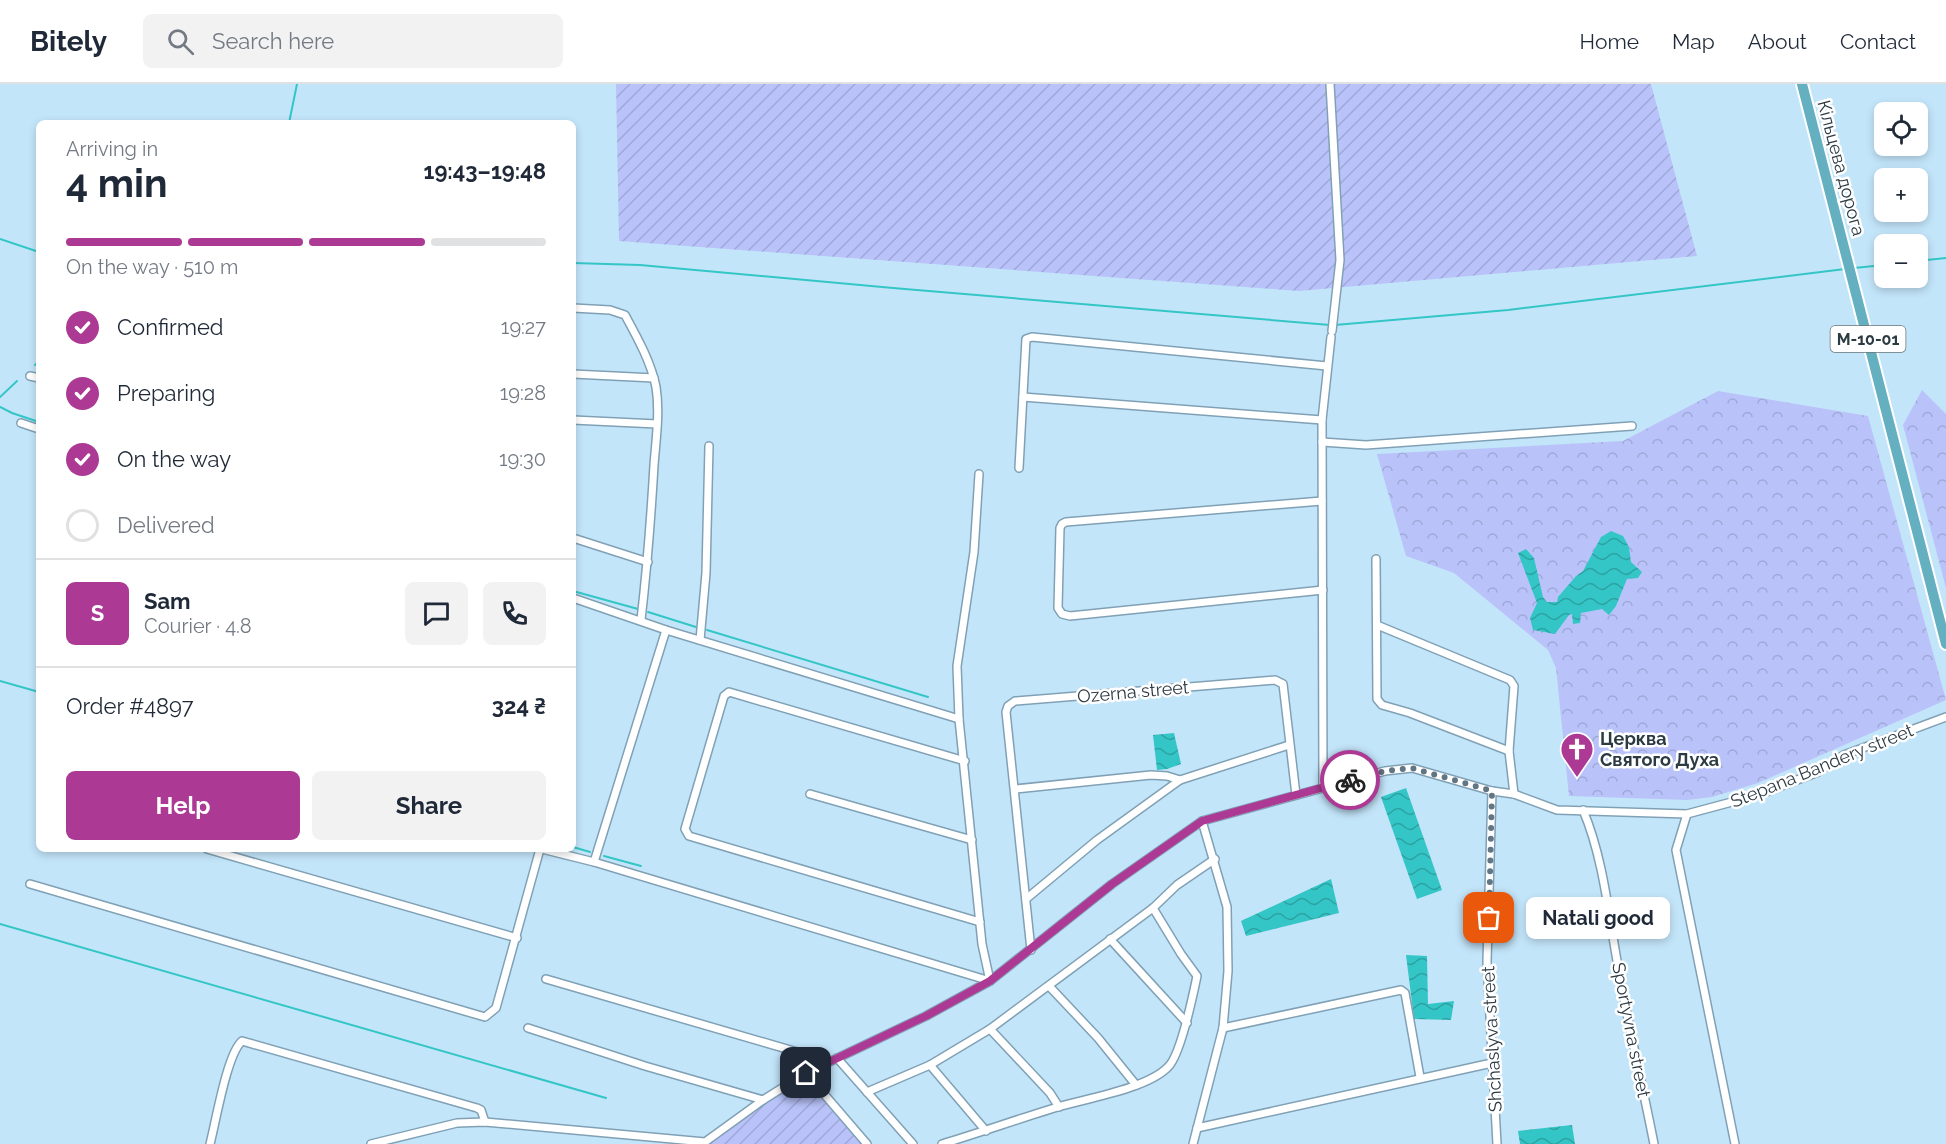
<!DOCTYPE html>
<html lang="en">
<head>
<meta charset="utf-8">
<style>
	body { margin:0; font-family:Raleway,sans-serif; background:#f2f2f3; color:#1f2937; height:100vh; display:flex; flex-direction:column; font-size:22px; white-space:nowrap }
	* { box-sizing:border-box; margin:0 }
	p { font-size:20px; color:#747a83 }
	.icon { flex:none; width:33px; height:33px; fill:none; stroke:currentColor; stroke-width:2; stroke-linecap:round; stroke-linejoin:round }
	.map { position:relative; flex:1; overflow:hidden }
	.details { position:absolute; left:36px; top:36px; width:540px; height:732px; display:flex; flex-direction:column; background:#fff; border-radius:9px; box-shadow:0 3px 9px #0003 }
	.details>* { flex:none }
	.buttons { position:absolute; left:1874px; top:18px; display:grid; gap:12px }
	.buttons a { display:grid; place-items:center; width:54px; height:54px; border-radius:9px; background:#fff; box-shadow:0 3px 9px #0003; font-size:30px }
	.pin { position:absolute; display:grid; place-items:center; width:51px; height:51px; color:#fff; margin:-26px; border-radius:12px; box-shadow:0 3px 9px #0006 }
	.courier { position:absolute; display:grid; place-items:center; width:60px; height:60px; margin:-30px; border:4px solid #ac3a94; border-radius:50%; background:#fff; color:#222; box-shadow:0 2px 8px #0007 }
	.bubble { position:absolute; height:42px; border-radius:9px; background:#fff; box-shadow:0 3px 9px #0003; font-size:20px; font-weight:700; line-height:42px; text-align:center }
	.head em { font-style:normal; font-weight:700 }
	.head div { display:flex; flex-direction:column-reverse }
	.head { display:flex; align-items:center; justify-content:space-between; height:102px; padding:0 30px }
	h1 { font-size:39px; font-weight:700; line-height:45px }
	.bar { display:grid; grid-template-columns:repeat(4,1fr); gap:9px 6px; align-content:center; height:72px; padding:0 30px }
	.bar i { height:8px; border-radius:4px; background:#e0e1e3 }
	.bar .active { background:#ac3a94 }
	.bar p { grid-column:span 4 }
	.line { display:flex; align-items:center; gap:15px; padding:0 30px; border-top:2px solid #e0e1e3 }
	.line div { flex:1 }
	.round { display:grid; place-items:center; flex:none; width:63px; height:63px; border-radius:9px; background:#f2f2f3 }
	ol { padding:0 30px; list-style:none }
	li { display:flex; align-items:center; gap:18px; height:66px }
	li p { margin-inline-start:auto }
	li .icon { padding:6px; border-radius:50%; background:#ac3a94; color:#fff; stroke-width:4 }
	li:last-child { color:#747a83 }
	li i { width:33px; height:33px; border:3px solid #e0e1e3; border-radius:50% }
	.action { display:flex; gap:12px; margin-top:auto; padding:12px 30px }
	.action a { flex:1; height:69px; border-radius:9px; background:#ac3a94; color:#fff; font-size:24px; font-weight:700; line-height:69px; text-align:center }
	.action a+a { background:#f2f2f3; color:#1f2937 }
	header { display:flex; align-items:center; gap:36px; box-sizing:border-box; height:84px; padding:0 30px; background:#fff; border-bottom:2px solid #e0e1e3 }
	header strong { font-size:28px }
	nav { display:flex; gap:33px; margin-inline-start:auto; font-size:21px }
	.search { width:420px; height:54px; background:#f2f2f3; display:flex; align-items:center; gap:15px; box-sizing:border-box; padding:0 21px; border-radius:9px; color:#747a83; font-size:22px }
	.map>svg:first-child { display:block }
	.forest { fill:url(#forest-crowns) }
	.garden { fill:url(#garden-furrows) }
	.water { fill:url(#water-waves) }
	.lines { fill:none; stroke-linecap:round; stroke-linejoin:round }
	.stream { stroke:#34c6c6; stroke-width:2 }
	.minor-casing { stroke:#80a1b5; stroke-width:10 }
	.trunk-casing { stroke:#fff; stroke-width:14 }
	.minor { stroke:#fff; stroke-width:7 }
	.trunk { stroke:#64afc0; stroke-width:10 }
	.done { stroke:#617682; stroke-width:6; stroke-dasharray:0 10.8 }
	.route { stroke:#ac3a94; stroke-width:8 }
	.labels { text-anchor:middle; stroke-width:5; stroke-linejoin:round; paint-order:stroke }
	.shield { fill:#fff; stroke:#6b757b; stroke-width:1.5 }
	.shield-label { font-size:16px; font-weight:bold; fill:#2c3a42 }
	.street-label { font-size:18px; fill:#2c3a42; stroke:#fff }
	.poi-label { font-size:18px; font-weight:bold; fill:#2c3a42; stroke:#fff; text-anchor:start }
</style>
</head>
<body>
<header>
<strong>Bitely</strong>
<div class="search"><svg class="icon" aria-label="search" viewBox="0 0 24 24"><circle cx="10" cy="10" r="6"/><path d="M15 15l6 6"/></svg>Search here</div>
<nav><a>Home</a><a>Map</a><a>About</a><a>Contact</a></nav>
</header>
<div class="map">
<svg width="1946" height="1060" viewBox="0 0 1946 1060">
	<defs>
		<pattern id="forest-crowns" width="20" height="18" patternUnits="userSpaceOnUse" patternTransform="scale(1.5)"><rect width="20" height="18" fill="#b9c3fa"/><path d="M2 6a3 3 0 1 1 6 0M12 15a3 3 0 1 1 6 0" fill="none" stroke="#9fa8d8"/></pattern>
		<pattern id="garden-furrows" width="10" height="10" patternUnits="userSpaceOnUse" patternTransform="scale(1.5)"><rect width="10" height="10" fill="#b9c3fa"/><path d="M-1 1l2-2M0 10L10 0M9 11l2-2" fill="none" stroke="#9fa8d8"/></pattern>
		<pattern id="water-waves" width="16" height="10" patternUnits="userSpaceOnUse" patternTransform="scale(1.5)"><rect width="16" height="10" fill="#34c6c6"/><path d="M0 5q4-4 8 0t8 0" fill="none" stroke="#2ca2a2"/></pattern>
	</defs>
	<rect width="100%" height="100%" fill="#c3e5fa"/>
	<g class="forest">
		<polygon points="1922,306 1946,330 1946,504 1903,341"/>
		<polygon points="1718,307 1868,332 1946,616 1758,699 1712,713 1687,716 1569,712 1556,584 1548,566 1454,489 1406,472 1377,370 1623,357"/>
	</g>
	<g class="garden">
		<polygon points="616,0 1651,0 1697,172 1299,207 619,157"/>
		<polygon points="806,989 864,1060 706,1060 776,1011 804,995"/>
	</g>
	<g class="water">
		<polygon points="1611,447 1623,452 1629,463 1631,478 1642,488 1638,494 1627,495 1616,522 1609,531 1602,525 1581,529 1580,539 1573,540 1572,530 1569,531 1555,550 1533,546 1530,534 1537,519 1518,469 1526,465 1534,474 1543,513 1547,518 1557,518 1558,513 1576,492 1583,487 1601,453"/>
		<polygon points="1174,649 1181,680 1167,685 1157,686 1153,651"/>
		<polygon points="1406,704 1442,806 1417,815 1381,713"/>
		<polygon points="1331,795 1339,829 1246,852 1241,837"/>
		<polygon points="1406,871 1427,872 1428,920 1454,917 1451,936 1414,935"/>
		<polygon points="1572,1041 1575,1060 1520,1060 1518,1047"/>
	</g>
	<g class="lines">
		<g class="stream">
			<polyline points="289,39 297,0"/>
			<polyline points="0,155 39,168"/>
			<polyline points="1917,177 1946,174"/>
			<polyline points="573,179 640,181 893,204 1330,241"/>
			<polyline points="1854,184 1884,181"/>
			<polyline points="1335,241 1508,226 1845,185"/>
			<polyline points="35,281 39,277"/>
			<polyline points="0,313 17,297"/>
			<polyline points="0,323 12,329 39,338"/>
			<polyline points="573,507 638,525"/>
			<polyline points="648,528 696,543"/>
			<polyline points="707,546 928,613"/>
			<polyline points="0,597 39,608"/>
			<polyline points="573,763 590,768"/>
			<polyline points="604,772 641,782"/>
			<polyline points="0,840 606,1014"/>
		</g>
		<defs>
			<g id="minor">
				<polyline points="1330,0 1340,176 1332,247"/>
				<path d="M573,224L610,226L625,231C637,253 651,278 656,303C660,328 656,355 654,381C651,433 647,484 641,536"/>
				<polyline points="573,290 654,294"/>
				<polyline points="30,292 39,294"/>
				<polyline points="1023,313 1322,336"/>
				<polyline points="573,336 657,340"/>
				<polyline points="21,339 39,345"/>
				<polyline points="1322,358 1366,361 1632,342"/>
				<polyline points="1019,384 1026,255 1032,253 1327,282"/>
				<polyline points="1322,417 1066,438 1062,440 1060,444 1058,524 1062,530 1070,532 1323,506"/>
				<polyline points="573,454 648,478"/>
				<polyline points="1376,475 1377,615 1382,621 1410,629 1509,667"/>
				<polyline points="573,514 666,546 959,635"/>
				<polyline points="1377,541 1510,596 1514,602 1509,667 1514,710"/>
				<polyline points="700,556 706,489 709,362"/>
				<polyline points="965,677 729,608 724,612 685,745 689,752 980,838"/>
				<polyline points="1323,704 1322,336 1331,253"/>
				<polyline points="1015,705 1151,691 1167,692 1180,696 1289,661"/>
				<polyline points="1492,707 1487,877 1497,1060"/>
				<polyline points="810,710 972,756"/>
				<path d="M1583,726C1605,778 1609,838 1620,893C1630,949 1643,1004 1654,1060"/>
				<polyline points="1687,730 1676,766 1735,1060"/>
				<polyline points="207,765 517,854"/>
				<polyline points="542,765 594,778 990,897 982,860 959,635 957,582 974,468 979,390"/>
				<polyline points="594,778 666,546"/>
				<polyline points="30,800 485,933 496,924 540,765"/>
				<polyline points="1026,815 1097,756 1180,696"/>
				<polyline points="1110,855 1187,939"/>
				<polyline points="1031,866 1006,628 1008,622 1015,617 1275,596 1283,600 1296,711"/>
				<polyline points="546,895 811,972 826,978"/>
				<polyline points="1049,902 1098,954 1136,1001"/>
				<polyline points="528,944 645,982 763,1016"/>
				<polyline points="1223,944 1401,906 1405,909 1420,993"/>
				<polyline points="990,945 1050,1009 1059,1023"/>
				<polyline points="837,974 913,1060"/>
				<polyline points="930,981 986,1047"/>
				<polyline points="806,989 867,1060"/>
				<polyline points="867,1008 930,981 990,945 1153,824 1177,801 1215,775"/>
				<polyline points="1197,1044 1492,979"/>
				<path d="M210,1060C216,1037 227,970 242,957L477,1024L481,1026L485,1038"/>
				<polyline points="371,1060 457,1039 485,1038 705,1058 763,1016 806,989 926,932 990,897 1112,800 1202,737 1385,687 1412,684 1492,707 1514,710 1557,726 1687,730 1758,711 1818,688 1844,671 1946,633"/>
				<path d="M942,1060C982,1048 1021,1034 1061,1022C1089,1014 1148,1004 1168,983C1181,971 1193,911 1197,892L1181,870L1153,824"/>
				<polyline points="1193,1060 1223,944 1228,887 1227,823 1202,737"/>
			</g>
			<polyline id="trunk" points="1802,0 1946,560"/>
		</defs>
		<use href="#minor" class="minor-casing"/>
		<use href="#trunk" class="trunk-casing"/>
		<use href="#minor" class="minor"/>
		<use href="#trunk" class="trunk"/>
	</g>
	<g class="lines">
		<polyline class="done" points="1350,696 1385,687 1412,684 1492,707 1489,834"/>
		<polyline class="route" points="806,989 926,932 990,897 1112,800 1202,737 1350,696"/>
	</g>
	<defs>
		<symbol id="church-pin" viewBox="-11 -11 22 30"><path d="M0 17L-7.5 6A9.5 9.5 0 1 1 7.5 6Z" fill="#ac3a94" stroke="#fff"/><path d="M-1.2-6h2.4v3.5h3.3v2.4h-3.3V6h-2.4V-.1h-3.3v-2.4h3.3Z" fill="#fff"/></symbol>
	</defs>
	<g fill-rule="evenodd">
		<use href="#church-pin" x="1558" y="646" width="38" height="52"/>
	</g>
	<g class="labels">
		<rect class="shield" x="1830.5" y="242" width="75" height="26" rx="4.5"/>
		<g class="shield-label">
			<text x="1868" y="261">М-10-01</text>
		</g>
		<g class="street-label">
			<text transform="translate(1841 84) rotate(75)" y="6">Кільцева дорога</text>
			<text transform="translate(1133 608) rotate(-5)" y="6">Ozerna street</text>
			<text transform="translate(1822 682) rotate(-22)" y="6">Stepana Bandery street</text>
			<text transform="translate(1631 946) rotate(79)" y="6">Sportyvna street</text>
			<text transform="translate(1492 955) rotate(-93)" y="6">Shchaslyva street</text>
		</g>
		<g class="poi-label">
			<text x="1600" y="661">Церква<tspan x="1600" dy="21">Святого Духа</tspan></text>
		</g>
	</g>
</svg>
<div class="buttons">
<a><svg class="icon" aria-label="locate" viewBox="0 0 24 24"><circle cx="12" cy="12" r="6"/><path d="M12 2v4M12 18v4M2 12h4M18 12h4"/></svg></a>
<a>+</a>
<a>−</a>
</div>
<div class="pin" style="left:1489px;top:834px;background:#ea580c"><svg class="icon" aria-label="bag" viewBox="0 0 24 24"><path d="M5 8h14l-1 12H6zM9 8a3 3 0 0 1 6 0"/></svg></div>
<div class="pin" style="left:806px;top:989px;background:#1f2937"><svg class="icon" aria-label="home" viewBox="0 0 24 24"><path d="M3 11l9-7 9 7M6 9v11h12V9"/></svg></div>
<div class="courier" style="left:1350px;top:696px"><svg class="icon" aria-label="bike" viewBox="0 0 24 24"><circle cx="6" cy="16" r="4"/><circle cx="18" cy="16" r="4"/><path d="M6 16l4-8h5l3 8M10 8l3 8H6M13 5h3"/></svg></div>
<div class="bubble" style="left:1526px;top:813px;width:144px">Natali good</div>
<section class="details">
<div class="head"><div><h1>4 min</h1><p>Arriving in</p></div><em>19:43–19:48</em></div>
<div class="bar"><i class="active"></i><i class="active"></i><i class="active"></i><i></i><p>On the way · 510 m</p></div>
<ol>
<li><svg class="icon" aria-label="check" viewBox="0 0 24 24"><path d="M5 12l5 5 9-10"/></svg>Confirmed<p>19:27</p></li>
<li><svg class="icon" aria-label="check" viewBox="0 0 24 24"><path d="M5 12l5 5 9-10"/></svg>Preparing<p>19:28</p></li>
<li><svg class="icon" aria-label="check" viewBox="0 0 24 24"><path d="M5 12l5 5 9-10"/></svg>On the way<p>19:30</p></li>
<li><i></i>Delivered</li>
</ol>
<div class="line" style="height:108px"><b class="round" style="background:#ac3a94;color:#fff">S</b><div><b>Sam</b><p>Courier · 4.8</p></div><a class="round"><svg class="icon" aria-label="chat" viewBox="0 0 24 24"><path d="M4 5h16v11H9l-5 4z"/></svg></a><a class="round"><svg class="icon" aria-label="phone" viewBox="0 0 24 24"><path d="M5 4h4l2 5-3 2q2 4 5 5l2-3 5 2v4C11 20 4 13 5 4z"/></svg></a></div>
<div class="line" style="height:78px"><div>Order #4897</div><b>324 ₴</b></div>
<div class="action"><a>Help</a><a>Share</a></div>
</section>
</div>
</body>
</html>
